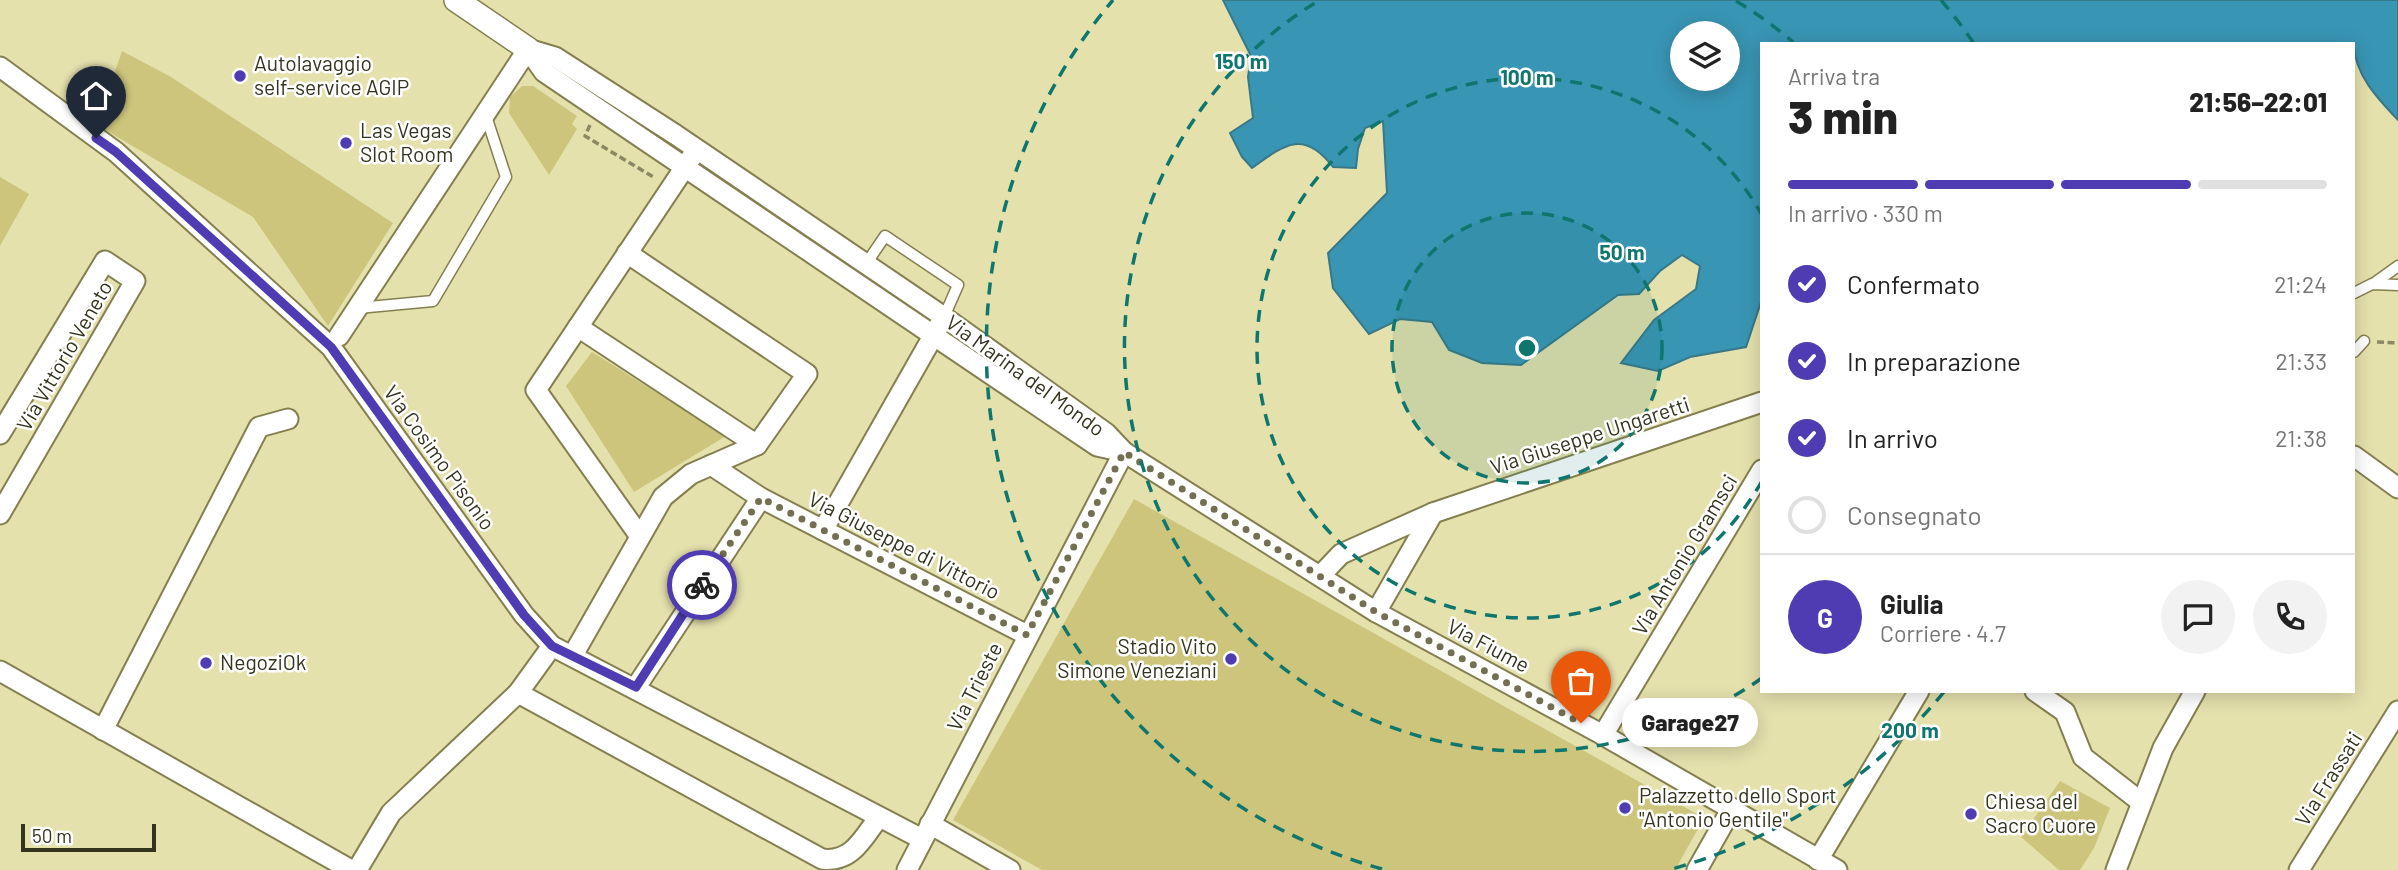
<!DOCTYPE html>
<html lang="it">
<head>
<meta charset="utf-8">
<style>
	body { margin:0; font-family:Barlow,sans-serif; background:#f2f2f2; color:#222; height:100vh; display:flex; flex-direction:column; font-size:26px; white-space:nowrap }
	* { box-sizing:border-box; margin:0 }
	p { font-size:23px; color:#767676 }
	.icon { flex:none; width:38px; height:38px; fill:none; stroke:currentColor; stroke-width:2; stroke-linecap:round; stroke-linejoin:round }
	.map { position:relative; flex:1; overflow:hidden }
	.details { position:absolute; left:1760px; top:42px; width:595px; height:651px; display:flex; flex-direction:column; background:#fff; border-radius:0px; box-shadow:0 4px 18px #0003 }
	.details>* { flex:none }
	.controls { position:absolute; left:1670px; top:21px; display:grid; gap:14px }
	.controls a { display:grid; place-items:center; width:70px; height:70px; border-radius:50%; background:#fff; box-shadow:0 4px 18px #0003; font-size:35px }
	.scale { position:absolute; left:21px; bottom:18px; width:135px; box-sizing:border-box; padding-left:7px; border:4px solid #34331e; border-top:0; font-size:19px; line-height:24px; white-space:nowrap; color:#34331e; -webkit-text-stroke:5px #fff; paint-order:stroke }
	.pin { position:absolute; display:grid; place-items:center; width:60px; height:60px; color:#fff; margin:-72px -30px; border-radius:50% 50% 50% 0; rotate:-45deg; box-shadow:0 0 7px #0007 }
	.pin .icon { rotate:45deg }
	.courier { position:absolute; display:grid; place-items:center; width:70px; height:70px; margin:-35px; border:5px solid #4f3cb3; border-radius:50%; background:#fff; color:#222; box-shadow:0 2px 9px #0007 }
	.bubble { position:absolute; height:49px; border-radius:24px; background:#fff; box-shadow:0 4px 18px #0003; font-size:23px; font-weight:800; line-height:49px; text-align:center }
	.headline em { font-style:normal; font-weight:800 }
	.headline div { display:flex; flex-direction:column-reverse }
	.headline { display:flex; align-items:center; justify-content:space-between; height:119px; padding:0 28px }
	h1 { font-size:46px; font-weight:800; line-height:52px }
	.bar { display:grid; grid-template-columns:repeat(4,1fr); gap:10px 7px; align-content:center; height:84px; padding:0 28px }
	.bar i { height:9px; border-radius:5px; background:#e0e0e0 }
	.bar .on { background:#4f3cb3 }
	.bar p { grid-column:span 4 }
	.line { display:flex; align-items:center; gap:18px; padding:0 28px; border-top:2px solid #e0e0e0 }
	.line div { flex:1 }
	.round { display:grid; place-items:center; flex:none; width:74px; height:74px; border-radius:37px; background:#f2f2f2 }
	ol { padding:0 28px; list-style:none }
	li { display:flex; align-items:center; gap:21px; height:77px }
	li p { margin-inline-start:auto }
	li .icon { padding:7px; border-radius:50%; background:#4f3cb3; color:#fff; stroke-width:4 }
	li:last-child { color:#767676 }
	li i { width:38px; height:38px; border:4px solid #e0e0e0; border-radius:50% }
	.map>svg:first-child { display:block }
	.green { fill:#ccc57b }
	.water { fill:#3995b4; stroke:#387887; stroke-width:2; fill-rule:evenodd }
	.lines { fill:none; stroke-linecap:round; stroke-linejoin:round }
	.service-casing { stroke:#847f4f; stroke-width:13 }
	.minor-casing { stroke:#847f4f; stroke-width:23 }
	.tertiary-casing { stroke:#847f4f; stroke-width:26 }
	.path { stroke:#8b8864; stroke-width:3.5; stroke-dasharray:7 3.5; stroke-linecap:butt }
	.service { stroke:#fff; stroke-width:10 }
	.minor { stroke:#fff; stroke-width:19 }
	.tertiary { stroke:#fff; stroke-width:23 }
	.done { stroke:#727050; stroke-width:7; stroke-dasharray:0 12.6 }
	.route { stroke:#4f3cb3; stroke-width:9 }
	.ring { fill:none; stroke:#0f766e; stroke-width:3.5; stroke-dasharray:12 9 }
	.poi-dot { fill:#4f3cb3; stroke:#fff; stroke-width:2.5 }
	.labels { text-anchor:middle; stroke-width:5; stroke-linejoin:round; paint-order:stroke }
	.poi-label { font-size:21px; fill:#34331e; stroke:#fff; text-anchor:start }
	.street-label { font-size:21px; fill:#34331e; stroke:#fff }
	.centre { fill:#0f766e; stroke:#fff; stroke-width:3.5 }
	.ring-label { font-size:21px; text-anchor:middle; font-weight:bold; fill:#0f766e; stroke:#fff; stroke-width:5; stroke-linejoin:round; paint-order:stroke }
</style>
</head>
<body>
<div class="map">
<svg width="2398" height="870" viewBox="0 0 2398 870">
	<rect width="100%" height="100%" fill="#e5e1ad"/>
	<g class="green">
		<polygon points="122,51 171,77 393,223 328,326 253,217 97,125"/>
		<polygon points="522,86 533,86 577,116 572,124 577,129 549,175 509,113 510,97"/>
		<polygon points="0,177 29,194 0,246"/>
		<polygon points="592,352 726,436 634,492 566,386"/>
		<polygon points="1134,499 1704,818 1675,870 1042,870 953,820"/>
		<polygon points="2060,781 2110,808 2094,848 2080,870 2059,870 2021,837"/>
	</g>
	<path class="water" d="M1223,0H2398V120C2378,99 2354,74 2354,44H1762V299L1746,347L1690,357L1658,371L1621,363L1654,320L1696,289L1700,266L1682,255L1660,271L1639,294L1618,295L1521,365L1482,363L1449,350L1432,322L1400,319L1369,334L1333,288L1328,253L1387,193L1383,121L1365,128L1358,149L1356,168L1333,167C1304,129 1285,144 1252,168L1242,157L1230,133L1253,118L1248,77L1251,56ZM1682,33H1727V79H1682Z"/>
	<g class="lines">
		<defs>
			<g id="service">
				<polyline points="866,264 885,236 958,285 944,317"/>
				<polyline points="2373,284 2398,266"/>
				<polyline points="2354,293 2372,284 2398,285"/>
				<polyline points="358,308 433,301 506,177 485,113"/>
				<polyline points="2354,352 2364,341"/>
			</g>
			<g id="minor">
				<polyline points="528,49 555,57 676,135 944,317 1106,433 1124,452 1376,612 1603,735 1837,870"/>
				<polyline points="528,49 544,72 1097,446 1124,452"/>
				<polyline points="0,67 116,152 331,347 524,615 552,646 922,839"/>
				<polyline points="578,327 757,445"/>
				<polyline points="339,336 528,49"/>
				<polyline points="0,434 105,261 135,281 0,514"/>
				<polyline points="2354,456 2398,488"/>
				<polyline points="711,465 761,498 1027,635"/>
				<polyline points="823,530 940,324"/>
				<polyline points="639,535 536,390 693,155"/>
				<polyline points="1320,576 1341,554 1433,513 1762,402"/>
				<polyline points="1376,612 1433,513"/>
				<polyline points="573,655 663,497 691,474 757,445 807,374 627,253"/>
				<polyline points="0,671 351,870"/>
				<polyline points="636,687 761,498"/>
				<polyline points="2035,691 2065,712 2083,757 2141,802"/>
				<path d="M518,693L822,859C852,863 863,838 879,817"/>
				<polyline points="103,730 259,427 288,419"/>
				<polyline points="1603,735 1762,470"/>
				<polyline points="930,824 1010,870"/>
				<polyline points="1818,860 1919,691"/>
				<polyline points="357,870 391,813 518,693 552,646"/>
				<polyline points="907,870 1124,452"/>
				<polyline points="1697,870 1732,808"/>
				<polyline points="2116,870 2163,748 2195,691"/>
				<polyline points="2299,870 2398,711"/>
			</g>
			<polyline id="tertiary" points="456,0 528,49"/>
		</defs>
		<use href="#service" class="service-casing"/>
		<use href="#minor" class="minor-casing"/>
		<use href="#tertiary" class="tertiary-casing"/>
		<g class="path">
			<polyline points="590,125 585,136 655,178"/>
			<polyline points="2377,342 2398,343"/>
		</g>
		<use href="#service" class="service"/>
		<use href="#minor" class="minor"/>
		<use href="#tertiary" class="tertiary"/>
	</g>
	<g class="lines">
		<polyline class="done" points="702,585 761,498 1027,635 1124,452 1376,612 1581,723"/>
		<polyline class="route" points="96,138 116,152 331,347 524,615 552,646 636,687 702,585"/>
	</g>
	<circle cx="1527" cy="348" r="135" fill="#0f766e" fill-opacity=".12"/>
	<g class="ring">
		<circle cx="1527" cy="348" r="135"/>
		<path d="M1762 481A270 270 0 1 1 1762 215"/>
		<path d="M1762 678A405 405 0 1 1 1318 1M1736 1A405 405 0 0 1 1793 42"/>
		<path d="M1944 692A541 541 0 0 1 1672 869M1382 869A541 541 0 0 1 1113 0M1941 0A541 541 0 0 1 1973 42"/>
	</g>
	<g class="poi-dot">
		<circle cx="240" cy="76" r="7"/>
		<circle cx="346" cy="143" r="7"/>
		<circle cx="1231" cy="659" r="7"/>
		<circle cx="206" cy="663" r="7"/>
		<circle cx="1625" cy="808" r="7"/>
		<circle cx="1971" cy="814" r="7"/>
	</g>
	<g class="labels">
		<g class="poi-label">
			<text x="254" y="71">Autolavaggio<tspan x="254" dy="24">self-service AGIP</tspan></text>
			<text x="360" y="138">Las Vegas<tspan x="360" dy="24">Slot Room</tspan></text>
			<text x="1217" y="654" text-anchor="end">Stadio Vito<tspan x="1217" dy="24">Simone Veneziani</tspan></text>
			<text x="220" y="670">NegoziOk</text>
			<text x="1639" y="803">Palazzetto dello Sport<tspan x="1639" dy="24">"Antonio Gentile"</tspan></text>
			<text x="1985" y="809">Chiesa del<tspan x="1985" dy="24">Sacro Cuore</tspan></text>
		</g>
		<g class="street-label">
			<text transform="translate(65 356) rotate(-60)" y="7">Via Vittorio Veneto</text>
			<text transform="translate(1025 376) rotate(36)" y="7">Via Marina del Mondo</text>
			<text transform="translate(1590 436) rotate(-18)" y="7">Via Giuseppe Ungaretti</text>
			<text transform="translate(439 458) rotate(54)" y="7">Via Cosimo Pisonio</text>
			<text transform="translate(904 546) rotate(27)" y="7">Via Giuseppe di Vittorio</text>
			<text transform="translate(1685 555) rotate(-59)" y="7">Via Antonio Gramsci</text>
			<text transform="translate(1488 646) rotate(28)" y="7">Via Fiume</text>
			<text transform="translate(975 687) rotate(-63)" y="7">Via Trieste</text>
			<text transform="translate(2329 779) rotate(-58)" y="7">Via Frassati</text>
		</g>
	</g>
	<circle cx="1527" cy="348" r="10" class="centre"/>
	<g class="ring-label">
		<text x="1241" y="69">150 m</text>
		<text x="1527" y="85">100 m</text>
		<text x="1622" y="260">50 m</text>
		<text x="1910" y="738">200 m</text>
	</g>
</svg>
<div class="controls">
<a><svg class="icon" aria-label="layers" viewBox="0 0 24 24"><path d="M12 4l9 5-9 5-9-5zM3 14l9 5 9-5"/></svg></a>
</div>
<div class="scale">50 m</div>
<div class="pin" style="left:1581px;top:723px;background:#ea580c"><svg class="icon" aria-label="bag" viewBox="0 0 24 24"><path d="M5 8h14l-1 12H6zM9 8a3 3 0 0 1 6 0"/></svg></div>
<div class="pin" style="left:96px;top:138px;background:#1f2937"><svg class="icon" aria-label="home" viewBox="0 0 24 24"><path d="M3 11l9-7 9 7M6 9v11h12V9"/></svg></div>
<div class="courier" style="left:702px;top:585px"><svg class="icon" aria-label="bike" viewBox="0 0 24 24"><circle cx="6" cy="16" r="4"/><circle cx="18" cy="16" r="4"/><path d="M6 16l4-8h5l3 8M10 8l3 8H6M13 5h3"/></svg></div>
<div class="bubble" style="left:1622px;top:698px;width:136px">Garage27</div>
<section class="details">
<div class="headline"><div><h1>3 min</h1><p>Arriva tra</p></div><em>21:56–22:01</em></div>
<div class="bar"><i class="on"></i><i class="on"></i><i class="on"></i><i></i><p>In arrivo · 330 m</p></div>
<ol>
<li><svg class="icon" aria-label="check" viewBox="0 0 24 24"><path d="M5 12l5 5 9-10"/></svg>Confermato<p>21:24</p></li>
<li><svg class="icon" aria-label="check" viewBox="0 0 24 24"><path d="M5 12l5 5 9-10"/></svg>In preparazione<p>21:33</p></li>
<li><svg class="icon" aria-label="check" viewBox="0 0 24 24"><path d="M5 12l5 5 9-10"/></svg>In arrivo<p>21:38</p></li>
<li><i></i>Consegnato</li>
</ol>
<div class="line" style="height:126px"><b class="round" style="background:#4f3cb3;color:#fff">G</b><div><b>Giulia</b><p>Corriere · 4.7</p></div><a class="round"><svg class="icon" aria-label="chat" viewBox="0 0 24 24"><path d="M4 5h16v11H9l-5 4z"/></svg></a><a class="round"><svg class="icon" aria-label="phone" viewBox="0 0 24 24"><path d="M5 4h4l2 5-3 2q2 4 5 5l2-3 5 2v4C11 20 4 13 5 4z"/></svg></a></div>
</section>
</div>
</body>
</html>
